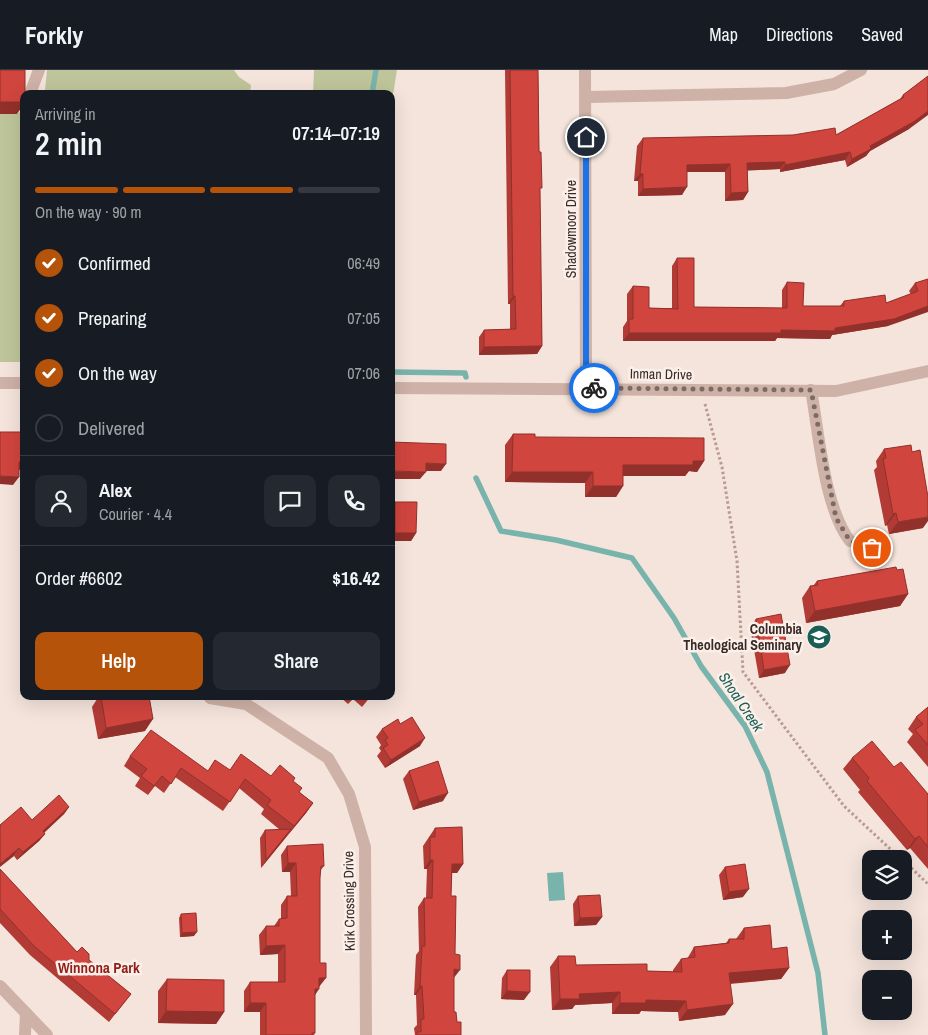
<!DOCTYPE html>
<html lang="en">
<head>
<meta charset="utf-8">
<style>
	body { margin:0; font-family:"Archivo Narrow",sans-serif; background:#242831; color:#f1f3f6; height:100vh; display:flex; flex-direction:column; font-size:19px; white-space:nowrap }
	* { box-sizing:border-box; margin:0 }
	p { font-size:16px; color:#9ea1a6 }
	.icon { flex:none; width:28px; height:28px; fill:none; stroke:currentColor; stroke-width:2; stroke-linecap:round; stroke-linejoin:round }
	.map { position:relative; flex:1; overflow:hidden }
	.panel { position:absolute; left:20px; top:20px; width:375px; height:610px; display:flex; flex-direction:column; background:#171b24; border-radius:10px; box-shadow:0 5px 20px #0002 }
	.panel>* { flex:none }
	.controls { position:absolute; left:862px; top:780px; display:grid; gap:10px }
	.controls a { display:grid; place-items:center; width:50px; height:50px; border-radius:10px; background:#171b24; box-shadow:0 5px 20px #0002; font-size:25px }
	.pin { position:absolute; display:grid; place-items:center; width:42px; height:42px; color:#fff; margin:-21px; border:2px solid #fff; border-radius:50%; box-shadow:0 1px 5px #0007 }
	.courier { position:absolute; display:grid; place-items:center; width:50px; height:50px; margin:-25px; border:4px solid #1a73e8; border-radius:50%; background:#fff; color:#222; box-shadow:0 1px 6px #0007 }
	.summary em { font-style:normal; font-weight:600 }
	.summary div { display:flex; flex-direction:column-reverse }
	.summary { display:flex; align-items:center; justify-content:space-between; height:85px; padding:0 15px }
	h1 { font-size:32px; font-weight:600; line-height:38px }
	.bar { display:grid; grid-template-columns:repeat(4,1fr); gap:8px 5px; align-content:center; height:60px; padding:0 15px }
	.bar i { height:6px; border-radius:4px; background:#363941 }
	.bar .on { background:#b45309 }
	.bar p { grid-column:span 4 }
	.line { display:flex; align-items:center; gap:12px; padding:0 15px; border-top:1px solid #363941 }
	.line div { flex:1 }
	.round { display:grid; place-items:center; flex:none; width:52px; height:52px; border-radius:10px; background:#242831 }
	ol { padding:0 15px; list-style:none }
	li { display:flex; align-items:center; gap:15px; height:55px }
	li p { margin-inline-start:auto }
	li .icon { padding:5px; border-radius:50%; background:#b45309; color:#fff; stroke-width:4 }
	li:last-child { color:#9ea1a6 }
	li i { width:28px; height:28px; border:2px solid #363941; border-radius:50% }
	.cta { display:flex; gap:10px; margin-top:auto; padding:10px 15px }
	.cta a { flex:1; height:58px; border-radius:10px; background:#b45309; color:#fff; font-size:20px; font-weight:600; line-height:58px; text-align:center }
	.cta a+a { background:#242831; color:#f1f3f6 }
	header { display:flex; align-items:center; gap:30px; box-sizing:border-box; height:70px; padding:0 25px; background:#171b24; border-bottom:1px solid #363941 }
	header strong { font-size:24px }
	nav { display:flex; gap:28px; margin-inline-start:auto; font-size:18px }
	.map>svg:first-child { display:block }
	.green { fill:#bfc59a }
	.water { fill:#78b4ab }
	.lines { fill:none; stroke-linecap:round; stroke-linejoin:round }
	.stream { stroke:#78b4ab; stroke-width:5.5 }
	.path { stroke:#ba9a91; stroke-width:3; stroke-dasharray:2.5 2.5; stroke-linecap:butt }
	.minor { stroke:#ceb1a7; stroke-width:12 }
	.wall { fill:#b33b35 }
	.shaded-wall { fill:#92302b }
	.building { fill:#d0453e; stroke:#92302b }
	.done { stroke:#7b6b67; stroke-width:5; stroke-dasharray:0 9 }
	.route { stroke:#1a73e8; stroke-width:6 }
	.labels { text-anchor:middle; stroke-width:5; stroke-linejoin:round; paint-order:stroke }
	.street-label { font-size:14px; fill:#3a2a28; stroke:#fbf0e9 }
	.poi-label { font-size:14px; font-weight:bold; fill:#3a2a28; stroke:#fbf0e9; text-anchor:end }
	.water-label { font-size:15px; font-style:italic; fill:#195f56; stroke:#fbf0e9 }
	.neighbourhood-label { font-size:15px; font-weight:bold; fill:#901f19; stroke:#fbf0e9 }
</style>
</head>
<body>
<header>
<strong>Forkly</strong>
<nav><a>Map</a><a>Directions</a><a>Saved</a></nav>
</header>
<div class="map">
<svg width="928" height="965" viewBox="0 0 928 965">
	<rect width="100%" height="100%" fill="#f4e4dc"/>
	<g class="green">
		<polygon points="47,0 234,0 239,7 251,15 250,24 42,24 45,20"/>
		<polygon points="314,0 397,0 391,37 391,24 313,24"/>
		<polygon points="24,39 24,292 0,292 0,44 17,44"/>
	</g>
	<polygon class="water" points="563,802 565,830 549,831 547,803"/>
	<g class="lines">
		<g class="stream">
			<polyline points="372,24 376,0"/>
			<polyline points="391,302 465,303 466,307"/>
			<polyline points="476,408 501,461 556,470 632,488 674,548 701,596 745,656 767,702 818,903 825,965"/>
		</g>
		<g class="path">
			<polyline points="705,334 722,397 737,491 743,602 844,736 901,789"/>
			<polyline points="904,791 928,814"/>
		</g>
		<g class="minor">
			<polyline points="585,0 586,318"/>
			<polyline points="30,24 39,0"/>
			<polyline points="586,27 786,23 834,14 861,0"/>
			<polyline points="0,313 24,313"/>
			<polyline points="391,318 836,321 928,301"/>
			<path d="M811,320C819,363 824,438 850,471L883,479"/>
			<polyline points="210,628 246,634 328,688 349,724 365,777 366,965"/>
			<polyline points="0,916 47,965"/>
			<polyline points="25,965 26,943"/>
		</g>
	</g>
	<g class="wall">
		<polygon points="505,0 538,0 542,276 537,284 479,285 479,267 484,260 510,259 510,234 508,234"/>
		<polygon points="928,6 909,59 870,81 866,86 847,97 845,90 780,102 780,99 747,100 748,122 743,130 725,131 725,102 687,102 682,125 638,126 638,111 634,111 637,76 643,68 836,65 900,29 903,25"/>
		<polygon points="677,188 694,237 782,238 782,220 787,212 803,236 840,236 844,231 886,233 911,224 909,221 915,213 928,209 888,256 832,265 830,269 777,268 775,271 623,271 623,257 627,251 627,224 633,216 649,238 672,238 672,196"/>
		<polygon points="513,364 535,367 704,391 697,402 689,401 685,406 623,406 623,416 616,427 585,427 585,413 505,412 505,375"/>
		<polygon points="884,379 923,458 889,464 887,455 885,456 874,400 877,397 876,391"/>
		<polygon points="395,432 416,463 411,471 391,471 391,438"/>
		<polygon points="897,500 908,524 900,536 806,553 802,528 810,516 813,516 817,511"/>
		<polygon points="756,549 785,603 759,608 750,557"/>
		<polygon points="99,626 149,626 145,661 98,669 92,637"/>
		<polygon points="339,626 371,626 362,637 353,629 348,634"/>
		<polygon points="928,637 928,697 907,672 913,664 908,659 916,647"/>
		<polygon points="400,654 420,676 385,698 377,686 381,681 379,678 381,675 376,667 382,659"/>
		<polygon points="130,686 208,701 230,700 271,706 293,711 299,722 313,733 306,743 261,798 260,768 265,760 280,760 261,744 264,739 239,718 223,741 175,707 164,723 155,716 148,725 135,716 140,708 124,696"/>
		<polygon points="852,688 894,697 928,724 928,799 910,778 907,780 858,722 860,720 843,699"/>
		<polygon points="409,701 443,731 413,740 403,709"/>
		<polygon points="69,737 64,744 44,763 45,764 39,771 17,790 14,786 32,750"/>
		<polygon points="435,758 463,794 457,803 452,803 451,826 454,908 454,942 461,965 415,965 414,958 417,955 416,925 414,925 416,885 419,881 418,837 424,828 426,828 427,799 424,799 423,776"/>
		<polygon points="287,776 324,796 320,801 320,808 319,917 315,925 315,963 314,965 260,965 260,942 244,942 244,921 250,912 278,912 278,884 260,885 259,865 266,856 274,856 279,849 281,849 281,835 287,826 291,826 290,802 282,802 281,785"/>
		<polygon points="725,797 743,827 723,830 719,805"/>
		<polygon points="0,799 77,882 89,890 131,924 109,952 30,885 0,853"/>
		<polygon points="578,826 602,847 596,855 574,856 573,834"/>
		<polygon points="181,844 194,866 180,867 179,848"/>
		<polygon points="744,858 772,879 789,898 781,909 730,914 725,945 679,951 678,942 641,941 639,944 612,944 612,933 575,935 572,939 552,940 550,897 558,886 576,895 647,901 673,902 673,900 681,889 687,889 694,877 726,873 729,869 736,869"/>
		<polygon points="507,900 524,930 501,929 502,908"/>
		<polygon points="167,909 224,942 216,954 158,953 158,921"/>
	</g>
	<g class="shaded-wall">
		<polygon points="0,32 24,32 24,34 17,44 0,44"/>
		<polygon points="928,41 928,45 909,59 870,81 866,86 847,97 852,89 870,76"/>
		<polygon points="850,82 845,90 780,102 785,95"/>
		<polygon points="785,92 780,99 741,101 747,93"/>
		<polygon points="730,94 725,102 681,102 687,95"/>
		<polygon points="640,104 643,104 638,111 634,111"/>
		<polygon points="687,117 682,125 638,126 643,119"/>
		<polygon points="748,122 743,130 725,131 731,123"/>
		<polygon points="513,226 515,226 510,234 508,234"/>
		<polygon points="928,236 928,242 888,256 832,265 830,269 777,268 775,271 623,271 629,263 781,260 835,258"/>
		<polygon points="542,276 537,284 479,285 484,277"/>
		<polygon points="693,391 704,391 697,402 689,401 685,406 616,406 623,395"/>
		<polygon points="19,392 24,392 24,400 14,400"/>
		<polygon points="426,393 446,394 441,401 420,401"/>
		<polygon points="391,401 426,402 420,409 391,409"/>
		<polygon points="512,402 593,402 585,413 505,412"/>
		<polygon points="0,406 19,407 13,415 0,414"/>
		<polygon points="593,416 623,416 616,427 585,427"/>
		<polygon points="896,443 887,455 885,456 893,444"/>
		<polygon points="928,447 928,451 923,458 889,464 898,452"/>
		<polygon points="395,463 416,463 411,471 391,471 391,468"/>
		<polygon points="908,524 900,536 806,553 815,541"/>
		<polygon points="790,595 785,603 759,608 764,600"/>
		<polygon points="153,649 145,661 98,669 106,658"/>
		<polygon points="425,668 420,676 385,698 391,690"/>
		<polygon points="448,723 443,731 413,740 419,732"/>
		<polygon points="313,733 306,743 287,766 294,756"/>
		<polygon points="69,737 64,744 37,769 43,761"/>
		<polygon points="291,759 286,767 261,798 266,790"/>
		<polygon points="45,764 39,771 17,790 23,782"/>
		<polygon points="919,766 910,778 907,780 915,769"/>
		<polygon points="19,778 14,786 0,797 0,794"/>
		<polygon points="430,790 433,790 427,799 424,799"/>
		<polygon points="288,793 296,793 290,802 282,802"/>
		<polygon points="452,794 463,794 457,803 446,803"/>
		<polygon points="749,819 743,827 723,830 729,822"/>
		<polygon points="602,847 596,855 574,856 580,848"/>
		<polygon points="197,862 194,866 180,867 182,863"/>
		<polygon points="285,875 278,884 260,885 266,876"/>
		<polygon points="789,898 781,909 721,914 729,903"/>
		<polygon points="454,899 460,900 453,909"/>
		<polygon points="319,908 326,908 319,917"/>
		<polygon points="420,916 422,916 416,925 414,925"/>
		<polygon points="315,919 319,919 313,928"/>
		<polygon points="507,921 530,922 524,930 501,929"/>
		<polygon points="620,922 612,933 575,935 572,939 552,940 560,929 579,924"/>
		<polygon points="646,930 686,931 678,942 641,941 639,944 612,944 620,933"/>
		<polygon points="250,933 266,933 260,942 244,942"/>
		<polygon points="733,934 725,945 679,951 687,940"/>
		<polygon points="166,941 224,942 216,954 158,953"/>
	</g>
	<g class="building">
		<polygon points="0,0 25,0 25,24 24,24 24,32 0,32"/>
		<polygon points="510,0 538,0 539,82 541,82 542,118 540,118 542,276 484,277 484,260 516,259 515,226 513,226"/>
		<polygon points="928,6 928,41 915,51 870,76 871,79 852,89 850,82 785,95 785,92 747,93 748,122 731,123 730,94 687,95 687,117 643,119 643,104 640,104 643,68 793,65 835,58 836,65 904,27 903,25"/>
		<polygon points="677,188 694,188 694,237 787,238 787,212 804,213 803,236 844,236 844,231 885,225 886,233 918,221 915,213 928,209 928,236 894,249 835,258 835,261 781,260 781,263 629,263 629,249 633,249 633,216 649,217 649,238 678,239"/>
		<polygon points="0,362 24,362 24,392 19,392 19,407 0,406"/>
		<polygon points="513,364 535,364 535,367 704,368 704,391 693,391 693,395 623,395 623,416 593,416 593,402 512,402"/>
		<polygon points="391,372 446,374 446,394 426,393 426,402 391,401"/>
		<polygon points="911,375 912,382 920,380 928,427 928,447 898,452 896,443 893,444 883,389 886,388 884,379"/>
		<polygon points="395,432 417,432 416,463 395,463"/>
		<polygon points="896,497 897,500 903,499 908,524 815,541 810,516 818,515 817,511"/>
		<polygon points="781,544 790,595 764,600 756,549"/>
		<polygon points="101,626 149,626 153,649 106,658"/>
		<polygon points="928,637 928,675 915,660 923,654 916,647"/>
		<polygon points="412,647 425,668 391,690 383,678 388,675 385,670 388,668 382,659 398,649 400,654"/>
		<polygon points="151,660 208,701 215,690 230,700 241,684 271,706 280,695 295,708 293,711 302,718 299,722 313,733 294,756 267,735 271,730 245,709 230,732 181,698 171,714 162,706 154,716 141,706 147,699 130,686"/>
		<polygon points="872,671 894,697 901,692 928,724 928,777 919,766 915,769 867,711 869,708 852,688"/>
		<polygon points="438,691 448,723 419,732 409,701"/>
		<polygon points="59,725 69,737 43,761 45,764 23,782 19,778 0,794 0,755 21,737 32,750"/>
		<polygon points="462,757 463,794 452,794 451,826 456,826 455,884 460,885 460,900 454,899 454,942 456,942 457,952 461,952 461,965 417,965 417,962 421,962 421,949 424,949 422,916 420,916 422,876 425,876 424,828 432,828 433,790 430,790 430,767 435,767 435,758"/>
		<polygon points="291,759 266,790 265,760"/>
		<polygon points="323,774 324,796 321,796 320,808 320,893 326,893 326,908 319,908 319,919 315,919 315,963 312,963 312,965 266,965 266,933 250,933 250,912 285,912 285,875 266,876 266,856 279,856 279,849 287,848 287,826 297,826 296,793 288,793 287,776"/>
		<polygon points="745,794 749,819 729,822 725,797"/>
		<polygon points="0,799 77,882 82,877 89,884 89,890 131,924 115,944 35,877 0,839"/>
		<polygon points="600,825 602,847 580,848 578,826"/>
		<polygon points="196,843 197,862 182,863 181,844"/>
		<polygon points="770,855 772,879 787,877 789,898 729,903 733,934 687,940 686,931 646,930 646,933 620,933 620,922 579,924 580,929 560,929 558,886 575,886 576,895 647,894 647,901 682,902 681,889 695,887 694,877 729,873 729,869 744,869 744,858"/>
		<polygon points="507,900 530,900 530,922 507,921"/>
		<polygon points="167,909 224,910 224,942 166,941"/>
	</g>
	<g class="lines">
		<polyline class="done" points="594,318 811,320 836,448 850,471 872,478"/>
		<polyline class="route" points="586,67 586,318 594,318"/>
	</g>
	<defs>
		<symbol id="university-disc" viewBox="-11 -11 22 22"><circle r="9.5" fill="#195f56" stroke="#fbf0e9"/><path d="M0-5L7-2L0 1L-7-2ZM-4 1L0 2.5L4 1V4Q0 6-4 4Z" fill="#fff"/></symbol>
	</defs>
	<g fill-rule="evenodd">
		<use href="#university-disc" x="805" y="553" width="28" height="28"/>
	</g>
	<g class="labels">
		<g class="street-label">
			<text transform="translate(571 159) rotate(-90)" y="5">Shadowmoor Drive</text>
			<text transform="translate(661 304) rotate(1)" y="5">Inman Drive</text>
			<text transform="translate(349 831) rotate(-91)" y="5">Kirk Crossing Drive</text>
		</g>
		<g class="poi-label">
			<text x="802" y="564">Columbia<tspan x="802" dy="16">Theological Seminary</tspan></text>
		</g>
		<g class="water-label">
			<text transform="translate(741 632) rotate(56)" y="5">Shoal Creek</text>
		</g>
		<g class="neighbourhood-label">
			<text x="99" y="903">Winnona Park</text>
		</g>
	</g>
</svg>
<div class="controls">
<a><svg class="icon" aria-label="layers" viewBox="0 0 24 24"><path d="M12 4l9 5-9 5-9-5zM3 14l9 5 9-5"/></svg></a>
<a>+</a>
<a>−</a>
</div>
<div class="pin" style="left:872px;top:478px;background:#ea580c"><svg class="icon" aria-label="bag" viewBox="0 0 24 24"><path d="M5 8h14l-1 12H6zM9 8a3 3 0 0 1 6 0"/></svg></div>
<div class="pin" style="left:586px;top:67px;background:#1f2937"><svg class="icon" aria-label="home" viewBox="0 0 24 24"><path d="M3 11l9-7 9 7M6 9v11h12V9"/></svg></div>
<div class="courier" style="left:594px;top:318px"><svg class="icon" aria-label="bike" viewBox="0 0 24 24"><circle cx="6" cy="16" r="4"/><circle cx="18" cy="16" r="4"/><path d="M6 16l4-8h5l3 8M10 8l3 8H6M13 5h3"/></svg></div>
<section class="panel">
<div class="summary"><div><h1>2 min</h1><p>Arriving in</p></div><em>07:14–07:19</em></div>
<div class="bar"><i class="on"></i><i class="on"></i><i class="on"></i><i></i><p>On the way · 90 m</p></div>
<ol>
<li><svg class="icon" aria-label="check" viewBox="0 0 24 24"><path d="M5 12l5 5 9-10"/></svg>Confirmed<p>06:49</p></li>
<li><svg class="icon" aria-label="check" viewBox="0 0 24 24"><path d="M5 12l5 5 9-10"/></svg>Preparing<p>07:05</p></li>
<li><svg class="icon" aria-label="check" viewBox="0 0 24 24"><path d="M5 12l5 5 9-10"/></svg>On the way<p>07:06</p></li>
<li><i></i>Delivered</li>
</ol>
<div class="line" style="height:90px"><a class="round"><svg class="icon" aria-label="person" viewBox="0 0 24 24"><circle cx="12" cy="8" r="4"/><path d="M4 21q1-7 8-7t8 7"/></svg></a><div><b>Alex</b><p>Courier · 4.4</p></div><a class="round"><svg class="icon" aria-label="chat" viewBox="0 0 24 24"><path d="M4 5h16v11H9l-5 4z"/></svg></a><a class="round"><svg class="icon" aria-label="phone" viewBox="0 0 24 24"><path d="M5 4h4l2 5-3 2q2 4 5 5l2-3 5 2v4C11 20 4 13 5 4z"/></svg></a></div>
<div class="line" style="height:65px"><div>Order #6602</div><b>$16.42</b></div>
<div class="cta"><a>Help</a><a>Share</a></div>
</section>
</div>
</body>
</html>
